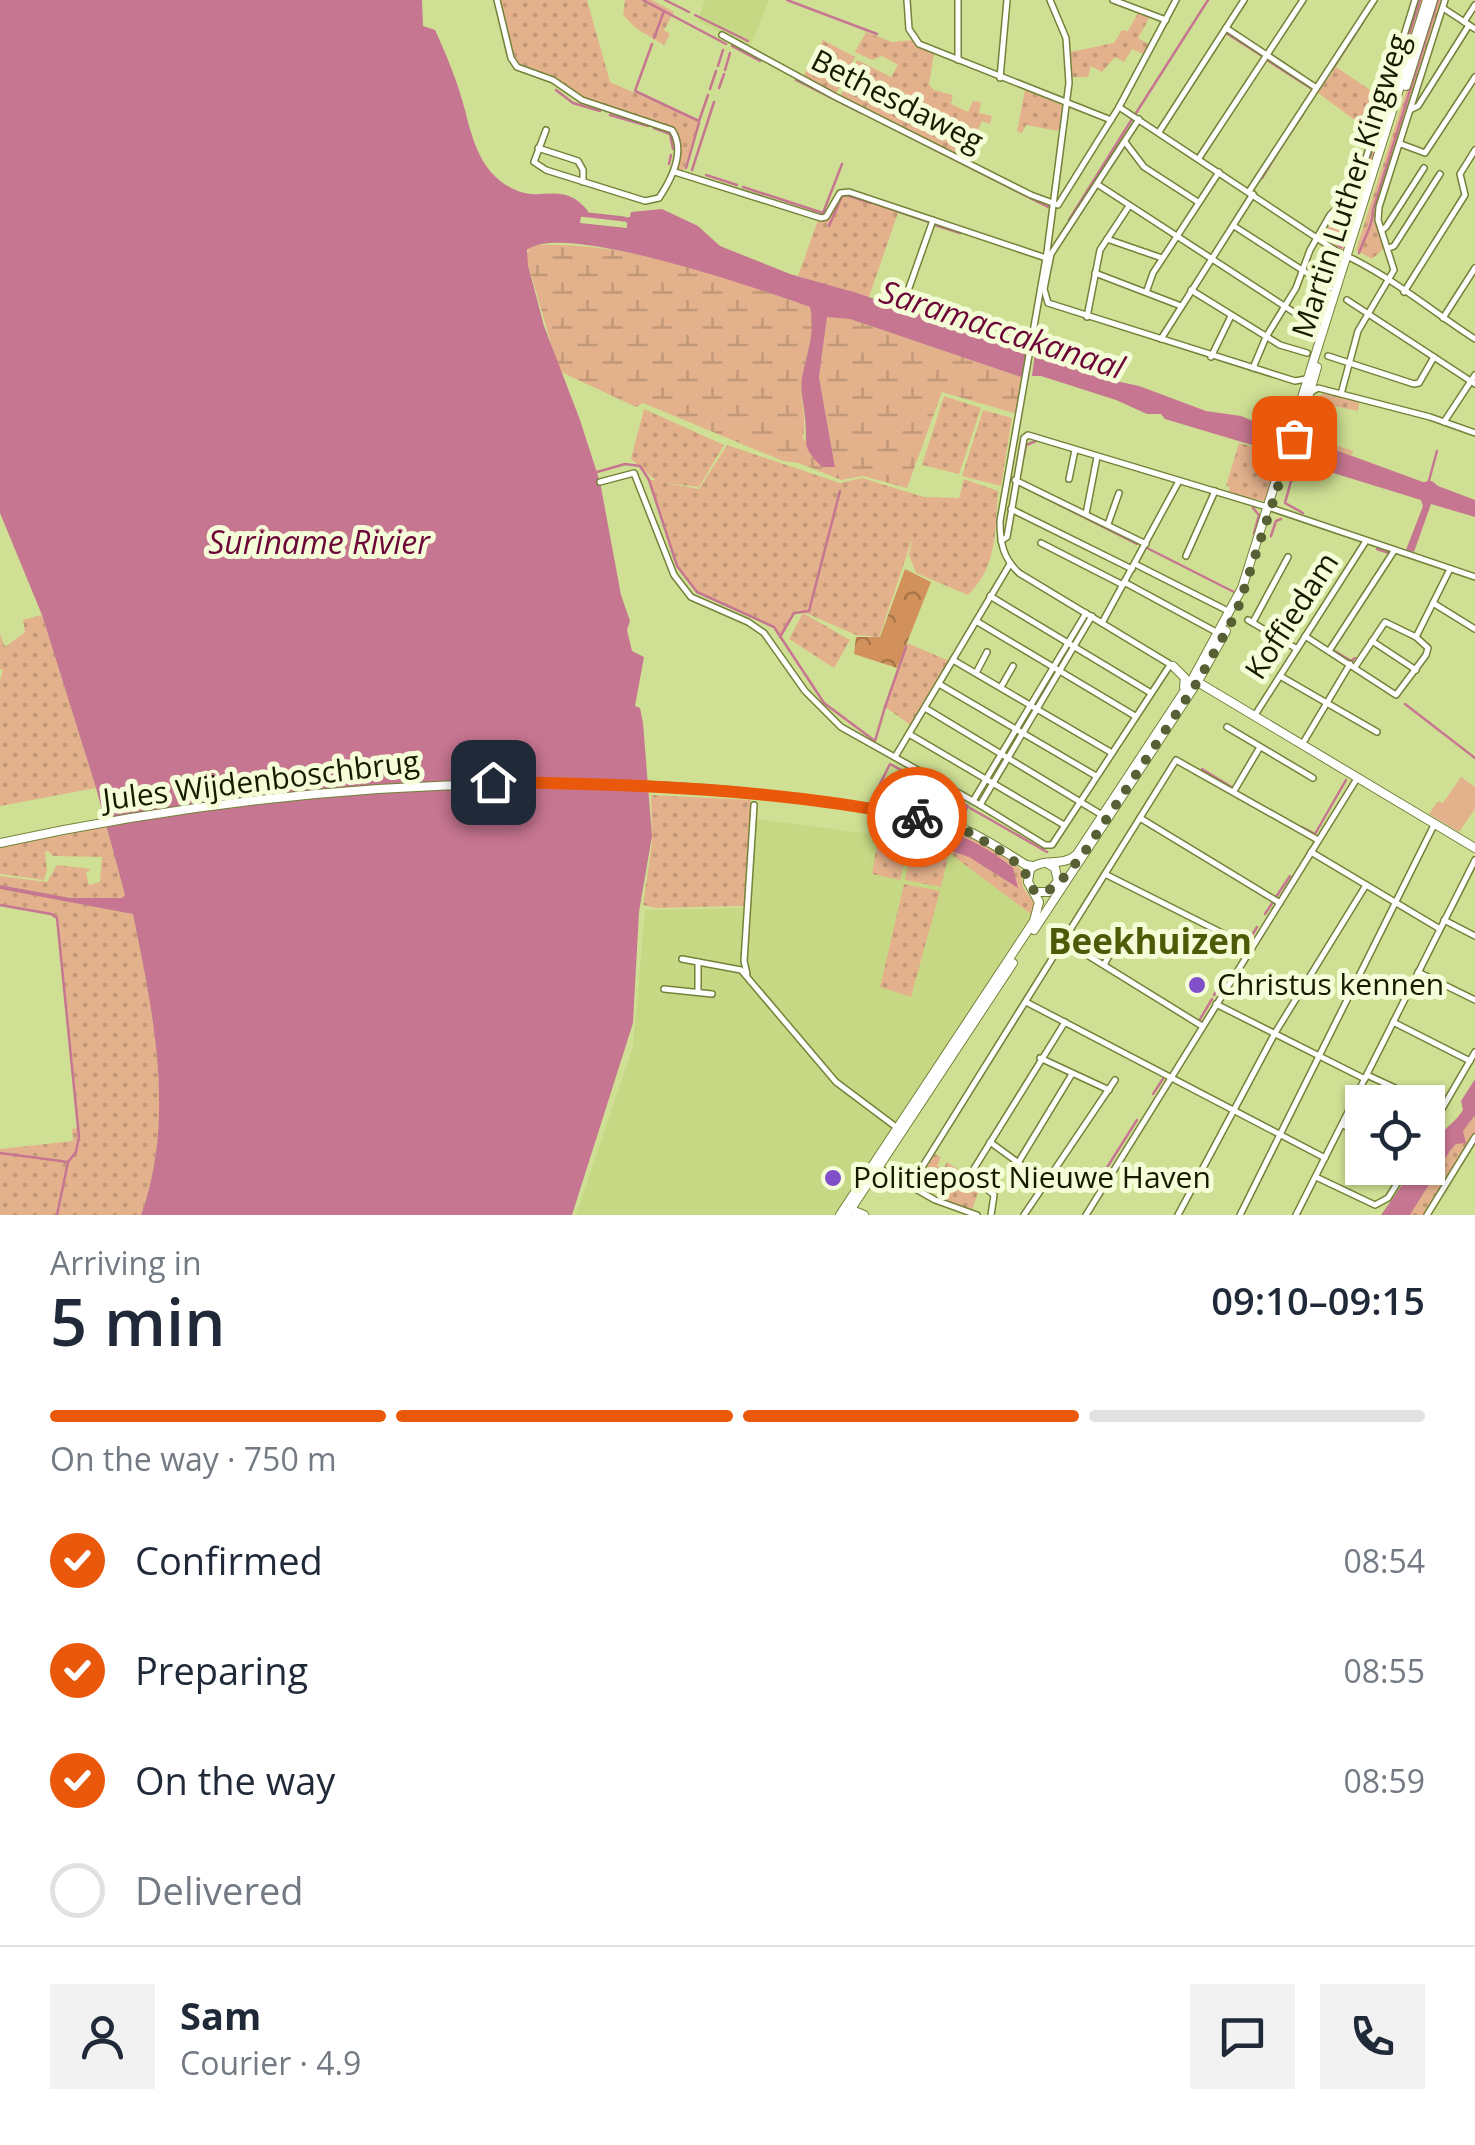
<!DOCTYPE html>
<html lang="en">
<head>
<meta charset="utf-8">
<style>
	body { margin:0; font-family:"Open Sans",sans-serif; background:#f2f2f3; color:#1f2937; height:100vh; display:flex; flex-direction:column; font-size:38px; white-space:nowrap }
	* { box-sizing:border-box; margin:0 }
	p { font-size:32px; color:#747a83 }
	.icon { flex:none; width:55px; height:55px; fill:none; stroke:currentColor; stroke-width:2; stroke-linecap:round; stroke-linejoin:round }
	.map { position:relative; height:1215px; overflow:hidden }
	.drawer { display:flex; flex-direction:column; background:#fff; flex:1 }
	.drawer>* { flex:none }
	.buttons { position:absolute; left:1345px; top:1085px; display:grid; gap:20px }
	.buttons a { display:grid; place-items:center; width:100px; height:100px; border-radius:0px; background:#fff; box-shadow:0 2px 8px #0004; font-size:50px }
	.pin { position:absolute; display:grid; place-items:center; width:85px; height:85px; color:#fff; margin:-42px; border-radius:20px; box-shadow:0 5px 15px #0006 }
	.courier { position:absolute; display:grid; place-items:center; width:100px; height:100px; margin:-50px; border:8px solid #ea580c; border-radius:50%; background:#fff; color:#222; box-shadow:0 2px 12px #0007 }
	.summary em { font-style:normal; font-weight:600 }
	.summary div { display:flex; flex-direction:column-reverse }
	.summary { display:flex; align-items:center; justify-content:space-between; height:170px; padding:0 50px }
	h1 { font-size:65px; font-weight:600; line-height:75px }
	.bar { display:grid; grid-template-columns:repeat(4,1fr); gap:15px 10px; align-content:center; height:120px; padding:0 50px }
	.bar i { height:12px; border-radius:8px; background:#e0e1e3 }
	.bar .on { background:#ea580c }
	.bar p { grid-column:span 4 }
	.line { display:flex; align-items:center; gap:25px; padding:0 50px; border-top:2px solid #e0e1e3 }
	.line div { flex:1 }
	.round { display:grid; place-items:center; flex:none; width:105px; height:105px; border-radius:0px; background:#f2f2f3 }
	ol { padding:0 50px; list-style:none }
	li { display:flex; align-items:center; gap:30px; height:110px }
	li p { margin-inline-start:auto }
	li .icon { padding:10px; border-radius:50%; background:#ea580c; color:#fff; stroke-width:4 }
	li:last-child { color:#747a83 }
	li i { width:55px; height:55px; border:5px solid #e0e1e3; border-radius:50% }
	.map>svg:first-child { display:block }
	.built { fill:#c6d884 }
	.grass { fill:url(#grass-dots) }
	.forest { fill:url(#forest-crowns) }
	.wetland { fill:url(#wetland-marsh) }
	.pitch { fill:#e3b28d }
	.water { fill:#c77691 }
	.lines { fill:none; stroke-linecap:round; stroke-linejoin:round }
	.stream { stroke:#c77691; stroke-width:2.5 }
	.canal { stroke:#c77691; stroke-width:5 }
	.minor-casing { stroke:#738238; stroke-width:8 }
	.major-casing { stroke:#738238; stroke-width:10 }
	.minor { stroke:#fff; stroke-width:5 }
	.major { stroke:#fff; stroke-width:8 }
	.done { stroke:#576034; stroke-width:10; stroke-dasharray:0 18 }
	.route { stroke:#ea580c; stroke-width:12 }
	.poi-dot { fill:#8150c9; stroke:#f4fdd7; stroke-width:4 }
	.labels { text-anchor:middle; stroke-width:10; stroke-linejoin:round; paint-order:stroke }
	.street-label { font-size:30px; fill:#161b00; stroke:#f4fdd7 }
	.poi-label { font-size:30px; fill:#161b00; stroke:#f4fdd7; text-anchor:start }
	.water-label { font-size:32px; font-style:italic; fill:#6d0739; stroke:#f4fdd7 }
	.quarter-label { font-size:35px; font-weight:bold; fill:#4e5a07; stroke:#f4fdd7 }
</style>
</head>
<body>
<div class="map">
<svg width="1475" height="1215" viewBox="0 0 1475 1215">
	<defs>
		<pattern id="grass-dots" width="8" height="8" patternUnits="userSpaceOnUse" patternTransform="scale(2.5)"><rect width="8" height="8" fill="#e3b28d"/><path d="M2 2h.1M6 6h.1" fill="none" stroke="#c29878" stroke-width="1.8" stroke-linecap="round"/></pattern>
		<pattern id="forest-crowns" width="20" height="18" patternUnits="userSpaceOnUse" patternTransform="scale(2.5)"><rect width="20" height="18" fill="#d2905b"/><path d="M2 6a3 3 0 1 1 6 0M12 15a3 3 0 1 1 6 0" fill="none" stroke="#a97549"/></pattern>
		<pattern id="wetland-marsh" width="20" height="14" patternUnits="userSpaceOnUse" patternTransform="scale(2.5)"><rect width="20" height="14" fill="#e3b28d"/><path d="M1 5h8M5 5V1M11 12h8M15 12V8" fill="none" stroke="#c29878"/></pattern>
	</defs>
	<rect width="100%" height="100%" fill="#cfe094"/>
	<g class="built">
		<polygon points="705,0 769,0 750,47 698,21"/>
		<polygon points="754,819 879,835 948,852 1032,915 955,1040 839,1215 576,1215 633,1047 645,910 747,908"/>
	</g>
	<g class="grass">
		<polygon points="498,0 587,0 610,82 699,121 683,172 676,168 679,136 670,127 585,99 554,78 517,64"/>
		<polygon points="625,0 652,0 674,12 664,30 670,34 664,45 637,29 623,15"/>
		<path d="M1416,0H1424L1345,249L1338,250L1323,237C1325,219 1340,207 1353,194Z"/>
		<polygon points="1435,0 1443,0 1377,209 1385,247 1372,259 1356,250"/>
		<polygon points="1139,11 1151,15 1138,38 1150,45 1145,55 1132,49 1124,62 1115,57 1102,72 1091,66 1088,77 1072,77 1070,52 1114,43 1122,30 1128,31"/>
		<polygon points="866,32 892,42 913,40 934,53 929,85 934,90 953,95 951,104 968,112 973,101 981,102 979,113 992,116 990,124 982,121 970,148 975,151 970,162 840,97 857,60 891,77 898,65 882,56 872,60 855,52"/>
		<polygon points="823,40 855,57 836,94 803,77"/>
		<polygon points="1336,67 1382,98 1371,132 1318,93"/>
		<polygon points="1025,90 1062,105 1062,123 1058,131 1026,125 1022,133 1017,131"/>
		<polygon points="850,193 899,210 869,297 798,276 818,220 824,219 841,195"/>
		<path d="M1331,393L1359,401L1358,411L1320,403L1309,436L1353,451L1352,455L1297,439C1304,419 1306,393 1331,393Z"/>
		<polygon points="944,396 981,408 959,474 922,465"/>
		<path d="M644,409L724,445L699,487L665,483L699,489L727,445L840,483L862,478L924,497L959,498L964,479L998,491C995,530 998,566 968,595L916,573L909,555L913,537L879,637L856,635L799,610L794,613L780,637L774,627L697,592L677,566L649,480H655L631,459Z"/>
		<polygon points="983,410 1012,418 1001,486 962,476"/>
		<polygon points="1239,443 1282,454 1264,501 1228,493 1230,487 1226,486"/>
		<polygon points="803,613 850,640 834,668 789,639"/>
		<polygon points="42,615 96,788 0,806 0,680 3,670 0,669 0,634 5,647 25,632 23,620"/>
		<polygon points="907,643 947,660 952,658 912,726 885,707"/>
		<polygon points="651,795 751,800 744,906 655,908 643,905 652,843"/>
		<path d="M869,813C930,820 973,830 1021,870L1023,887L1034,903L1032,915L949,853L941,887L905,880L912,844L909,842L900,880L872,874L880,826Z"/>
		<polygon points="105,822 125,895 122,899 71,898 0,885 0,876 47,882 57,865 91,869 86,873 89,885 100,882 102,857 53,856 48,851 45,852 47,870 44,880 0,874 0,846"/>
		<polygon points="904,884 940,891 911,997 880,987"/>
		<path d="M0,889L133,913C153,1012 176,1117 141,1215H0V1149L73,1141L72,1129L78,1128L57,919L51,914L0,905Z"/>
		<polygon points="1475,1115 1475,1134 1431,1205 1424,1215 1410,1215 1450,1151 1464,1136 1463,1131"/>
		<polygon points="935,1154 941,1157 937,1166 943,1169 947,1162 967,1175 965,1180 980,1187 972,1210 945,1200 956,1186 937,1177 934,1182 921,1176"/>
	</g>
	<polygon class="forest" points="905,569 931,582 897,668 854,654 856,637 880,637"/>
	<path class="wetland" d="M535,245C629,241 723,277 811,307C816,334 805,355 802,381C800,401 807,419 803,438L822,467L835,466L819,377L827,316L850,319L1027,379L1021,415L942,392L907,488L863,476L841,480L799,463L783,461L643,403L636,407L559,371L526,257L530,246Z"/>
	<polygon class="pitch" points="1461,777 1475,787 1475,809 1459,832 1429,814 1438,801 1443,803"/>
	<g class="water">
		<path d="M0,0H422L423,26L435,30C447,56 458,83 465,110C473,142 482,177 518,191C543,201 564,181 588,211L586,217L581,216L580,223L627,228V223L621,218L630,217L631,212L662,209L698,226L720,246L790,274L857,293L1028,351L1027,379L850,319L827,317L819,377L835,467H822C800,445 808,445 805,418C804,405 800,392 802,378C806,354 816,333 810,307C765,291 562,220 527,250L528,265L544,326L580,420L600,482L621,595L630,621L627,630L632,651L644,657L635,706L640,708L643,723L652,836L639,912L633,1023L572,1215H141C176,1117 153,1013 133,914L0,889V885L71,898H122L125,895L96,788L42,615L0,513Z"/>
		<polygon points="1035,352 1093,376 1139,386 1206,411 1241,416 1288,436 1282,454 1165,419 1161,414 1147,414 1116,400 1041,376 1032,376"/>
		<polygon points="1297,439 1314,442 1423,482 1432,481 1438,486 1475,500 1475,517 1431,504 1414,552 1406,550 1423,506 1421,500 1291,460"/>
		<path d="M880,818L904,831C940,819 986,846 1013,868L1018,888L969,857L891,831L883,826Z"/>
		<path d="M1475,1079V1115L1463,1131L1466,1143L1456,1144L1450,1151L1410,1215H1381L1414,1168H1428C1428,1133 1447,1134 1463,1110L1461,1101Z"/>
	</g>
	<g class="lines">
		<g class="stream">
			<polyline points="643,0 726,44"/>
			<polyline points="665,0 689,12"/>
			<polyline points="787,0 877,34"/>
			<polyline points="695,15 748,41"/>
			<polyline points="1226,33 1262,56"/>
			<polyline points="654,38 664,11"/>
			<polyline points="652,44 635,91 699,121 708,95"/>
			<polyline points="732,46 760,61"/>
			<polyline points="1267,60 1312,89"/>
			<polyline points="718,66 723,50"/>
			<polyline points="725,70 730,53"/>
			<polyline points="1332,70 1363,22"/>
			<polyline points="796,80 861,113"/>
			<polyline points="719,88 724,74"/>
			<polyline points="710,89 716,71"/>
			<polyline points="556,90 573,103 600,111"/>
			<polyline points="1136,113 1208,0"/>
			<polyline points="610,115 648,126"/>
			<polyline points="870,117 1048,207"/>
			<polyline points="654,128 670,134 673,149"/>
			<polyline points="1287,138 1303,114"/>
			<polyline points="669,164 671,155"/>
			<polyline points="686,168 699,123"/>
			<polyline points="692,170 714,102"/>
			<polyline points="706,175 737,185"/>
			<polyline points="1262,178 1285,141"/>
			<polyline points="743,187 823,213 842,164"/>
			<polyline points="876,204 929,222"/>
			<polyline points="1069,220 1132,119"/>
			<polyline points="935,225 960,233"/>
			<polyline points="829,226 842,196 846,195 871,203"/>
			<polyline points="1326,236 1341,247 1420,0"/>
			<path d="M1359,253C1364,238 1373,225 1373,210L1438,0"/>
			<polyline points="1024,456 1026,445 1036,441"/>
			<polyline points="597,472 625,464 640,466 649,480 677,566 697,592 774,627 824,703 875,741 885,707"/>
			<polyline points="1291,481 1285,503 1303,513"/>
			<polyline points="1428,484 1437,451"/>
			<polyline points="1024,487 1137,544"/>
			<polyline points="1253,508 1259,515 1254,533"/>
			<polyline points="1271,536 1276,521 1281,519"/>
			<polyline points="1147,548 1234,592"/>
			<polyline points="1377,549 1389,553"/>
			<polyline points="780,637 794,613 809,611 840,491"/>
			<polyline points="1333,650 1351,661 1355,658"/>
			<polyline points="1405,704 1475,758"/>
			<polyline points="885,707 906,647"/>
			<polyline points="1202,769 1233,788"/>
			<polyline points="876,792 890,764 968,806 961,818 921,804"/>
			<polyline points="970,808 1047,852"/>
			<polyline points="1302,827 1315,834 1346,780"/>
			<polyline points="1276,897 1290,876"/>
			<polyline points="0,905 51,914 57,918 79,1137 76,1152 68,1162"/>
			<polyline points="1265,914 1273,902"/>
			<polyline points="1248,942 1257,927"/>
			<polyline points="1224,979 1226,976"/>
			<polyline points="1214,995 1222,982"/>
			<polyline points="1199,1021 1212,999"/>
			<polyline points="1153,1094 1163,1079"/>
			<polyline points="0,1153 68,1162 57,1215"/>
			<polyline points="1101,1177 1137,1120"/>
		</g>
		<polyline class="canal" points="580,214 624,219"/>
		<defs>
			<g id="minor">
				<path d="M497,0L511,58L517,67L553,80L582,100L672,130C686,151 671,180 659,198L645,201L546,170L534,162L546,130"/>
				<polyline points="907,0 909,29 919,44 1111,120"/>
				<path d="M1050,0L1066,38L1069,83L1047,252L1000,521C1000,543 1003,558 1019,573L1173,666"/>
				<polyline points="1113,0 1166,20"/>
				<polyline points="1443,8 1475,29"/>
				<polyline points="1464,22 1475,5"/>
				<polyline points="1226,28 1315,87"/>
				<polyline points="722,35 836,97 1031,195 1058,205 1119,107 1176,0"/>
				<polyline points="958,60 958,0"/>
				<polyline points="1000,78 1007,0"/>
				<path d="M1119,107L1338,252C1387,273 1430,310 1475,339"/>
				<polyline points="1412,109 1418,106 1469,25"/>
				<polyline points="1139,119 1051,254 1044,289 1048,303 1295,381 1306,379"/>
				<polyline points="1159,132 1244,0"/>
				<polyline points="1125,142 1144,167 1198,202"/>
				<polyline points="1401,144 1425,153 1475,77"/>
				<polyline points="538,148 578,161 583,170 583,182"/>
				<polyline points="1199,158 1303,0"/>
				<polyline points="675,172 821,218 826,217 840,193 849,192 1046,258"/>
				<polyline points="1097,184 1318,328"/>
				<polyline points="1250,190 1374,0"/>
				<polyline points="1234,226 1330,288"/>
				<polyline points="1382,230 1386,227 1424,168"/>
				<polyline points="1107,239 1162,258"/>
				<polyline points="1389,248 1394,246 1440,174"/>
				<polyline points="1095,273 1181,306"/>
				<polyline points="1147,290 1153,273 1219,172"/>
				<polyline points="1191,290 1280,345 1307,353"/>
				<polyline points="1404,292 1465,195 1460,174 1475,150"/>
				<polyline points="1347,300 1475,384"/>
				<polyline points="904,302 933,220"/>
				<polyline points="1087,317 1100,250 1129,206"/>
				<polyline points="1443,318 1475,268"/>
				<polyline points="1161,339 1253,194"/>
				<polyline points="1328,356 1414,384 1419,383 1434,357"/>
				<polyline points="1211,357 1231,316"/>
				<polyline points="1253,368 1266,337 1296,288 1310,250 1330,215 1357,187 1415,0"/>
				<polyline points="1311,392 1318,388 1430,417 1475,433"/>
				<polyline points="1341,394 1358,331 1394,270 1378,220 1379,207 1445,0"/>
				<polyline points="1444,422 1475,375"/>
				<polyline points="1069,479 1075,450"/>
				<polyline points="1015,480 1146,544"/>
				<polyline points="600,482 634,473 674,575 691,597 748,622 764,633 805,691 841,727 980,805 1045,845 1052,845 1170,665"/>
				<polyline points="1271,508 1475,577"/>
				<polyline points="1011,509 1132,569"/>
				<polyline points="1086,514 1097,457"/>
				<polyline points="1108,524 1119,493"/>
				<polyline points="1001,541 1007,537 1024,438 1028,435 1267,507"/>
				<polyline points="1041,543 1123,585"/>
				<polyline points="1186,556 1215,491"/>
				<polyline points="1135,564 1230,612"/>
				<polyline points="1124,582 1218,633"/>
				<polyline points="990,596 1151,693"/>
				<polyline points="1433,603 1475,629"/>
				<polyline points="1248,620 1297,649"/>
				<polyline points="976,621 1135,716"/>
				<polyline points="1253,622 1288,557"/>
				<polyline points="1102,623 1179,481"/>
				<polyline points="1305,636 1396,695 1426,655 1428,648 1416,637 1385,622 1355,667"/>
				<polyline points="1416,637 1450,569"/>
				<polyline points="1372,641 1416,670"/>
				<polyline points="1329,651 1394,551"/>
				<polyline points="953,660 1112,753"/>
				<polyline points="976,673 987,652"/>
				<polyline points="1280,676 1377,732"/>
				<polyline points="939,684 1096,776"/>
				<polyline points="1001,687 1013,666"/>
				<polyline points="925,708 1102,815"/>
				<polyline points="1255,715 1366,541"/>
				<polyline points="1227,727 1313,778"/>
				<polyline points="909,734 1064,825"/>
				<polyline points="1303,743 1350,664"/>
				<polyline points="895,757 1010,564"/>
				<polyline points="1234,791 1260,747"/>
				<polyline points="973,801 1086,613"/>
				<polyline points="980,805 1092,616"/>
				<polyline points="1140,818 1280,903"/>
				<polyline points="1311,852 1440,929"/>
				<polyline points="1105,874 1252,948"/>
				<polyline points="1444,920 1475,936"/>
				<polyline points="1063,940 1202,1026"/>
				<polyline points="682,959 741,970 836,1082 896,1127"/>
				<polyline points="1104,965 1121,933"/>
				<polyline points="1418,972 1475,1000"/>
				<polyline points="747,974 744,961 754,805"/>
				<polyline points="664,989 712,994"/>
				<polyline points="698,992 698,962"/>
				<polyline points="1026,1002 1325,1158"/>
				<polyline points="1216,1004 1365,1079"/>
				<polyline points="1393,1022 1470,1061"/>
				<polyline points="1040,1058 1109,1090"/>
				<polyline points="1367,1075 1425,1102"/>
				<polyline points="1343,1125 1362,1135"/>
				<polyline points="1428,1133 1475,1052"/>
				<polyline points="990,1142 1046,1183"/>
				<polyline points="1018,1163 1072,1074"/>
				<polyline points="879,1168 935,1200 977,1215"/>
				<polyline points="1316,1177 1375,1205 1388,1198 1407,1168"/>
				<polyline points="911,1185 1176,760 1318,840"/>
				<polyline points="991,1215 994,1195 970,1175 1065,1022"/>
				<polyline points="1024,1215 1115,1080"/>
				<polyline points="1086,1215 1358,777"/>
				<polyline points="1178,1215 1275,1033 1366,885"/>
				<polyline points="1240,1215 1435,823"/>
				<polyline points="1296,1215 1475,860"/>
				<polyline points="1427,1215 1475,1137"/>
			</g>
			<g id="major">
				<polyline points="1406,86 1433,0"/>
				<polyline points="1307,401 1317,367"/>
				<polyline points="1173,666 1185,678 1184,687"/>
				<polyline points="1196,681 1475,848"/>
				<path d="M0,843C234,792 468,773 707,789C767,794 827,801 887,811C911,816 938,819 961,828C983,837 1005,852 1026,865L1033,866"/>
				<polyline points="1036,892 1049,892 1058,881 1055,868 1047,863"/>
				<polyline points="1034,930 1198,681 1226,631"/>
				<polyline points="849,1209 864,1215"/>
				<path d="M840,1215L1034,921L1039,902L1028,882L1030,869C1044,857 1063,868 1077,854L1193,678L1242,588L1427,0"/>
				<polyline points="847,1215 1013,963"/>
			</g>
		</defs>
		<use href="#minor" class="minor-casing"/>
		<use href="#major" class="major-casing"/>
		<use href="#minor" class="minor"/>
		<use href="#major" class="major"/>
	</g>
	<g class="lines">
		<path class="done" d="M917,817L961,828L998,849L1024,869L1028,882L1035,892C1056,895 1066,872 1080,859L1198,681L1236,614L1294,438"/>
		<path class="route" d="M493,782C636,784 777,789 917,817"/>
	</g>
	<g class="poi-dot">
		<circle cx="1197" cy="985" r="10"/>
		<circle cx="833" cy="1178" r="10"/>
	</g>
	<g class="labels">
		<g class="street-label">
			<text transform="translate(897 101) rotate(27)" y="10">Bethesdaweg</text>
			<text transform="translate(1351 186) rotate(-72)" y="10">Martin Luther Kingweg</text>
			<text transform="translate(1292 616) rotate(-57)" y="10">Koffiedam</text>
			<text transform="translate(261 781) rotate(-7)" y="10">Jules Wijdenboschbrug</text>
		</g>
		<g class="poi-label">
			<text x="1217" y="995">Christus kennen</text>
			<text x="853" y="1188">Politiepost Nieuwe Haven</text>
		</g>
		<g class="water-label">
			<text transform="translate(1002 330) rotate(18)" y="11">Saramaccakanaal</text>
			<text x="319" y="554">Suriname Rivier</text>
		</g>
		<g class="quarter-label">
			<text x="1150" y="954">Beekhuizen</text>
		</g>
	</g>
</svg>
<div class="buttons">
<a><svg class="icon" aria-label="locate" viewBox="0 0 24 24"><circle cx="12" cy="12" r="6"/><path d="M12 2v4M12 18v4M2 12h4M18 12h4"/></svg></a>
</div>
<div class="pin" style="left:1294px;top:438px;background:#ea580c"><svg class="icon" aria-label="bag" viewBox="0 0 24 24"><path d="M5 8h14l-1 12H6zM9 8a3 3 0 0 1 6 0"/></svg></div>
<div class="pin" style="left:493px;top:782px;background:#1f2937"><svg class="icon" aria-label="home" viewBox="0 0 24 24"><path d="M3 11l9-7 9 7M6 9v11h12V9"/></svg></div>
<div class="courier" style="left:917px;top:817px"><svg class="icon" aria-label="bike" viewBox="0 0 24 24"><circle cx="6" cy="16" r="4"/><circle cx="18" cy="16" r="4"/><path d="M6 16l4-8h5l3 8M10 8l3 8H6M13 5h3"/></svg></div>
</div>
<section class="drawer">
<div class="summary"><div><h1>5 min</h1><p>Arriving in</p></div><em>09:10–09:15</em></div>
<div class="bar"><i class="on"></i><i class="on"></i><i class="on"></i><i></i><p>On the way · 750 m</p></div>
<ol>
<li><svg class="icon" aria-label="check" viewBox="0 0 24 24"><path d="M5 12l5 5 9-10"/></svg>Confirmed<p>08:54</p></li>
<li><svg class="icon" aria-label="check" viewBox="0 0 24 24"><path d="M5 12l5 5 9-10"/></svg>Preparing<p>08:55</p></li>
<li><svg class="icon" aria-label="check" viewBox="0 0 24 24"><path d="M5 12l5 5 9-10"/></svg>On the way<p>08:59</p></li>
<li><i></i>Delivered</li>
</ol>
<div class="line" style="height:180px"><a class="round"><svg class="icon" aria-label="person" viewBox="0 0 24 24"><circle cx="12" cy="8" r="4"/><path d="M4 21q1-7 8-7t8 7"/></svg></a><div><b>Sam</b><p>Courier · 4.9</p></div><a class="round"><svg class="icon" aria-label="chat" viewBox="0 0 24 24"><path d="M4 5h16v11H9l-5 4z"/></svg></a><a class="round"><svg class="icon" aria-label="phone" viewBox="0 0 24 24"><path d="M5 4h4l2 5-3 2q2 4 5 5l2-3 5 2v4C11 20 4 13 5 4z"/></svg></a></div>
</section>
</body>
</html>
